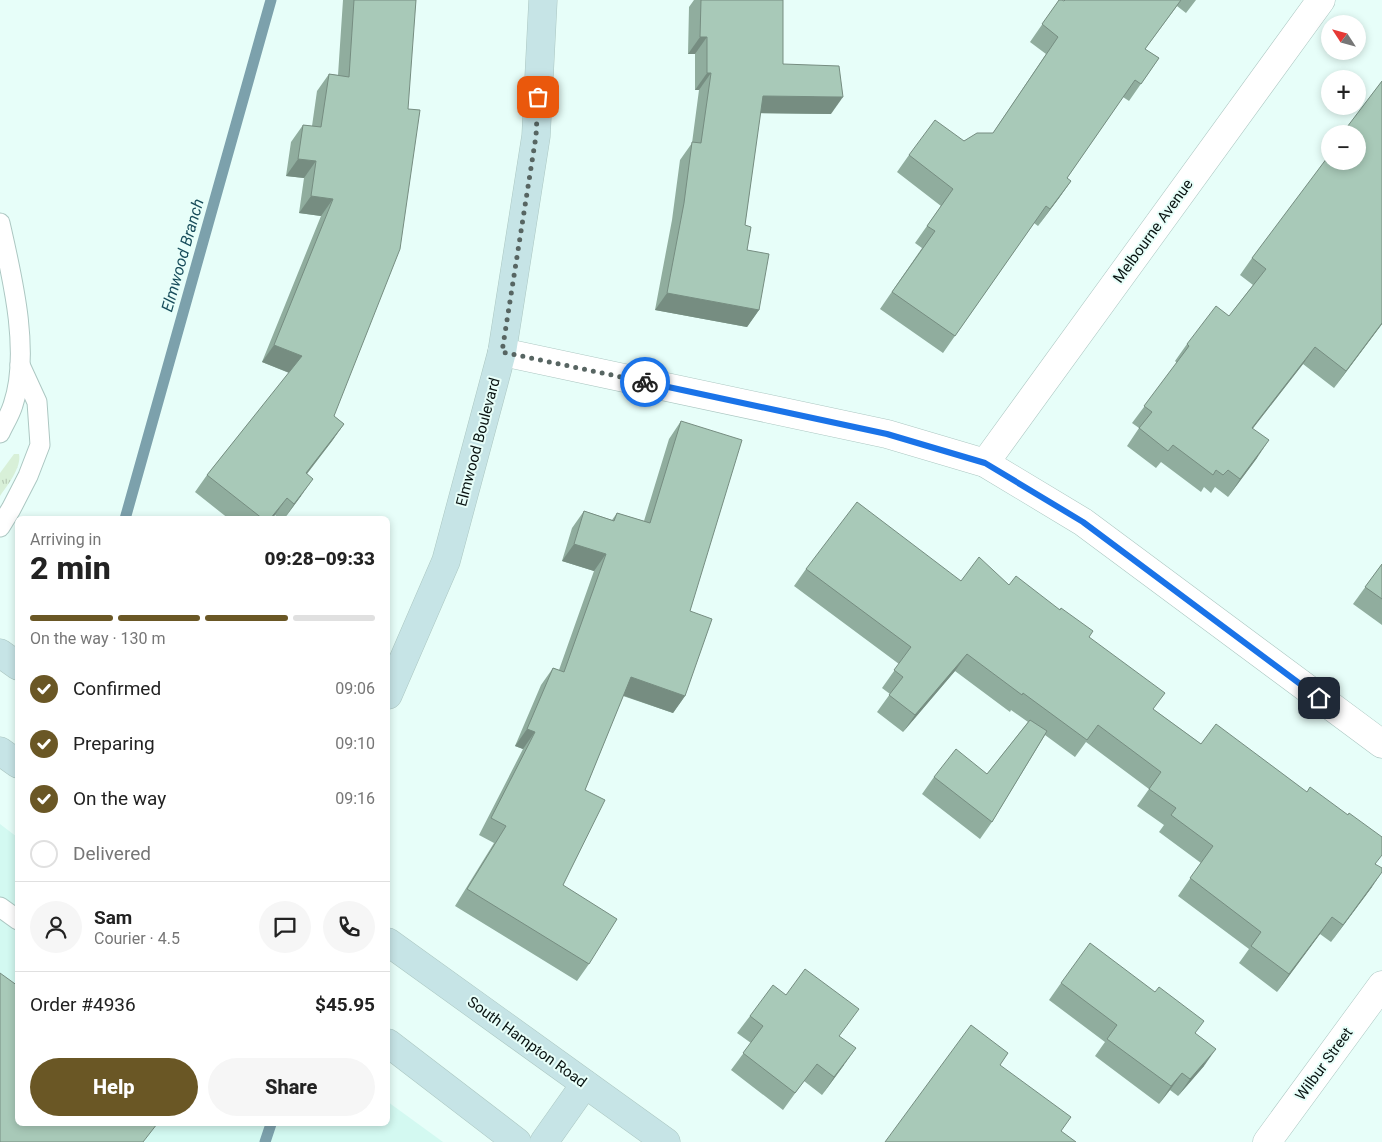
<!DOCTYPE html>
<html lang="en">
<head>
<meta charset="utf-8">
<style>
	body { margin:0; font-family:Roboto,sans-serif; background:#f6f6f6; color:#222; height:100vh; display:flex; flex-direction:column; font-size:19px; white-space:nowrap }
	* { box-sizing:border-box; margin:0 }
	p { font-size:16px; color:#767676 }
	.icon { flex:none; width:28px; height:28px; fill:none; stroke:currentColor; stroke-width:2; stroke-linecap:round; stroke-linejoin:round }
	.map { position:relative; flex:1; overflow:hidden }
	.side { position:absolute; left:15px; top:516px; width:375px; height:610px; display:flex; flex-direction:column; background:#fff; border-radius:8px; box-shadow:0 2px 8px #0003 }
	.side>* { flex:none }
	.needle { width:32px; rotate:306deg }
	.fabs { position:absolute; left:1321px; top:15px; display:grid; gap:10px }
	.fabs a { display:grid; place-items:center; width:45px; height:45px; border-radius:50%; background:#fff; box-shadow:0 2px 8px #0003; font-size:25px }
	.pin { position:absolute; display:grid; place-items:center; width:42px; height:42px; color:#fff; margin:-21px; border-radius:10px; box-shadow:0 2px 8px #0006 }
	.courier { position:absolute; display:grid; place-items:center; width:50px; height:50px; margin:-25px; border:4px solid #1a73e8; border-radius:50%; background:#fff; color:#222; box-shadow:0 1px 6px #0007 }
	.overview em { font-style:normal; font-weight:800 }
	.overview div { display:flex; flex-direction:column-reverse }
	.overview { display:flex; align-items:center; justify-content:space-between; height:85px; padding:0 15px }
	h1 { font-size:32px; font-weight:800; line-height:38px }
	.bar { display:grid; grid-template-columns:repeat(4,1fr); gap:8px 5px; align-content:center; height:60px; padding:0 15px }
	.bar i { height:6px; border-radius:4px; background:#e0e0e0 }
	.bar .active { background:#6a5725 }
	.bar p { grid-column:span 4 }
	.line { display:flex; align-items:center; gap:12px; padding:0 15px; border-top:1px solid #e0e0e0 }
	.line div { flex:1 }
	.round { display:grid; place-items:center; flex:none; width:52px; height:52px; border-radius:26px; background:#f6f6f6 }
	ol { padding:0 15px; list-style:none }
	li { display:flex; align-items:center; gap:15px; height:55px }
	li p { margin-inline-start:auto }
	li .icon { padding:5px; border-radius:50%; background:#6a5725; color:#fff; stroke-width:4 }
	li:last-child { color:#767676 }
	li i { width:28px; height:28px; border:2px solid #e0e0e0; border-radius:50% }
	.cta { display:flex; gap:10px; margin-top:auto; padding:10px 15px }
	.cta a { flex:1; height:58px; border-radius:30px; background:#6a5725; color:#fff; font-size:20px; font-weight:800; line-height:58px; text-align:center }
	.cta a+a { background:#f6f6f6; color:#222 }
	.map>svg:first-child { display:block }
	.built { fill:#d3f9f1 }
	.grass { fill:url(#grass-tufts) }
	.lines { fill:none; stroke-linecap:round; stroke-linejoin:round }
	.stream { stroke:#7ca1ac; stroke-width:11 }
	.lane-casing { stroke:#acc7c2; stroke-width:21 }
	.street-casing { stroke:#acc7c2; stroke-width:29 }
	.secondary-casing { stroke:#acc7c2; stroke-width:29 }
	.lane { stroke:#fff; stroke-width:19 }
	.street { stroke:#fff; stroke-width:28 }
	.secondary { stroke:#c6e4e6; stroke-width:28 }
	.wall { fill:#90ad9e }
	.shaded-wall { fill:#768d81 }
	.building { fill:#a8c9b8; stroke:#768d81 }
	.done { stroke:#576562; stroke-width:5; stroke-dasharray:0 9 }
	.route { stroke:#1a73e8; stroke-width:6 }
	.labels { text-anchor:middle; stroke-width:4; stroke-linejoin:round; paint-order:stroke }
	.street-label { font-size:15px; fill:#091311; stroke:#e7fef9 }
	.water-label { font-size:16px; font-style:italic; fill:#184d5b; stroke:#e7fef9 }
</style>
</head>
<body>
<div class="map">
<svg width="1382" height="1142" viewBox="0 0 1382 1142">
	<defs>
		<pattern id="grass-tufts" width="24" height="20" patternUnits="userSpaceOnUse" patternTransform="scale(1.25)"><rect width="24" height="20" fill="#d8f0d8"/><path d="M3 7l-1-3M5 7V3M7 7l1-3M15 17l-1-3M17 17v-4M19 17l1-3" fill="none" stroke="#b8cdb8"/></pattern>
	</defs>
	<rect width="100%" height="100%" fill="#e7fef9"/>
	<polygon class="built" points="0,824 17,837 18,1124 388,1124 388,1102 443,1142 0,1142"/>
	<path class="grass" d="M14,454H19C22,467 7,486 0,496V473Z"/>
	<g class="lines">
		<g class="stream">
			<polyline points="125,519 271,0"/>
			<polyline points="265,1142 271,1124"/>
		</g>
		<defs>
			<g id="lane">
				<path d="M0,223C12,276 31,353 13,405C10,415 4,424 0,433"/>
				<polyline points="0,527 11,509 28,476 40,445 37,402 20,365"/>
				<polyline points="0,907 18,920"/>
			</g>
			<g id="street">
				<polyline points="502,352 887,434 985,463 1083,522 1382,744"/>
				<polyline points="985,463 1321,0"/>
				<polyline points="1267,1142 1382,985"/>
			</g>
			<g id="secondary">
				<polyline points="0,653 18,666"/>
				<polyline points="388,695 446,561 502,352 536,136 543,0"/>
				<polyline points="0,751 18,764"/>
				<polyline points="388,942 666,1142"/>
				<polyline points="388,1043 517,1142"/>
				<polyline points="544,1142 585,1084"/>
			</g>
		</defs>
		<use href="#lane" class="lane-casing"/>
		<use href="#street" class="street-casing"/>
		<use href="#secondary" class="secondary-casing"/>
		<use href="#lane" class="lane"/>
		<use href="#street" class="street"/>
		<use href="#secondary" class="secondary"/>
	</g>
	<g class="wall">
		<polygon points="343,0 416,0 334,416 344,424 332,441 307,474 301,496 284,519 279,519 275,515 272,519 229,519 195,492 207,475 289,373 262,362 321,216 299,213 304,178 286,176 291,142 303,125 312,126 317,91 329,74 338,75"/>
		<polygon points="694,0 783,0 783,64 831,114 760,113 745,225 747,250 759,310 747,327 655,310 672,220 680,160 692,143 699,90 695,90 695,54 688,54 689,7"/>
		<polygon points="1059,0 1064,1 1065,0 1196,0 1186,13 1177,6 1145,49 1159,58 1129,101 1123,97 1067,178 1071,181 1059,198 1038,226 1034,223 943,353 880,309 922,248 915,243 941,206 897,172 909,155 993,133 1046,54 1030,42"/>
		<polygon points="1382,81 1382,324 1334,388 1303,364 1253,428 1257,458 1228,497 1215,487 1211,493 1204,487 1201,492 1161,462 1156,468 1127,446 1139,428 1132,423 1177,363 1175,361 1187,344 1229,316 1253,285 1240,275 1252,258 1358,134 1342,134"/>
		<polygon points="681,421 690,611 685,696 673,713 623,696 585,790 563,885 589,964 577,981 455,906 494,843 479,835 523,749 515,746 541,685 553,668 559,670 594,571 562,561 572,528 584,511 612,520 617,513 644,521 669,439"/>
		<polygon points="1382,564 1382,625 1353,604"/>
		<polygon points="806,569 1009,585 1089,637 1153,709 1201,744 1376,864 1372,887 1331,942 1320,934 1277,992 1239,963 1249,949 1178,896 1201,863 1159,832 1164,825 1137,806 1149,789 1086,742 1075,757 1045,735 992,822 980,839 922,794 934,777 987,774 1028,722 1011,710 1010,712 955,671 903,732 877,712 890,694 882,688 899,664 794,586"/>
		<polygon points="1061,983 1195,1033 1204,1066 1178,1096 1170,1090 1159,1104 1095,1056 1105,1042 1049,1000"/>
		<polygon points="786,995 839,1036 844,1065 822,1095 804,1081 783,1110 731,1070 751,1043 737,1033 750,1016"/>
	</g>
	<g class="shaded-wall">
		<polygon points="700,37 707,37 695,54 688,54"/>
		<polygon points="707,73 711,73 699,90 695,90"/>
		<polygon points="763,96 843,97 831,114 751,113"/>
		<polygon points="298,159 316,161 304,178 286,176"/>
		<polygon points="1071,181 1059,198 1038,226 1050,209"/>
		<polygon points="311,196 333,199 321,216 299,213"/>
		<polygon points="667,293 759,310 747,327 655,310"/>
		<polygon points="1382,323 1382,324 1334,388 1346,371"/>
		<polygon points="274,345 302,356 290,373 262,362"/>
		<polygon points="1315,347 1303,364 1240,445 1252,428"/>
		<polygon points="344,424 332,441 294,490 306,473"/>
		<polygon points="1269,440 1257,458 1228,497 1240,479"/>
		<polygon points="313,479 301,496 284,519 294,504"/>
		<polygon points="287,498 272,519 270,519"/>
		<polygon points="574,544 606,554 594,571 562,561"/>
		<polygon points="967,654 955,671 903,732 915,715"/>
		<polygon points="631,677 685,696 673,713 619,694"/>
		<polygon points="527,729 535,732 523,749 515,746"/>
		<polygon points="1382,872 1372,887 1331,942 1343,925"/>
		<polygon points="1332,917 1320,934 1277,992 1289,974"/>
		<polygon points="856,1048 844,1065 822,1095 834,1077"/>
		<polygon points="1216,1049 1204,1066 1178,1096 1190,1079"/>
		<polygon points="1182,1073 1170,1090 1159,1104 1171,1086"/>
	</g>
	<g class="building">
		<polygon points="354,0 416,0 408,109 420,110 400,249 334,416 344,424 306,473 313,479 294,504 287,498 270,519 263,519 207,475 302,356 274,345 333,199 311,196 316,161 298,159 303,125 321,127 329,74 349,77"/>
		<polygon points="701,0 783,0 783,64 839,66 843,97 763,96 745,225 751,227 747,250 769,254 759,310 667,293 684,203 692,142 701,143 711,73 707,73 707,37 700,37"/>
		<polygon points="1059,0 1062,0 1064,1 1065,0 1181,0 1145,49 1159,58 1141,84 1135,80 1067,178 1071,181 1050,209 1046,206 955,336 892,292 935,231 927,226 953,189 909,155 935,120 964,141 977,133 993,133 1058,37 1042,24"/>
		<polygon points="1382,81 1382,323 1346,371 1315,347 1252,428 1269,440 1240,479 1228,470 1223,475 1216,470 1213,475 1173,445 1168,451 1139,428 1152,412 1144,406 1189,346 1187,344 1216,306 1229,316 1266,269 1252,258 1330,154 1330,161 1358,161 1358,134 1345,134 1346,133 1344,131"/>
		<polygon points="681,421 742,440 690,611 712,619 685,696 631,677 585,790 605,800 563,885 617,919 589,964 467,889 506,826 491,818 535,732 527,729 553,668 564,672 606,554 574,544 584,511 614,521 617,513 650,523"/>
		<polygon points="857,502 961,581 979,557 1009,585 1016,576 1060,610 1061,608 1093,631 1089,637 1165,693 1153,709 1201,744 1216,724 1307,792 1310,787 1348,815 1349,813 1382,837 1382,855 1375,864 1382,868 1382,872 1343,925 1332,917 1289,974 1251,946 1261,932 1190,878 1213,846 1171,815 1176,808 1149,789 1161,772 1098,725 1087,740 1023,693 1022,695 967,654 915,715 889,695 903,677 894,670 911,647 806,569"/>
		<polygon points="1382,564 1382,599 1365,587"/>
		<polygon points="1030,720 1047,731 992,822 934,777 956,749 987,774"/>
		<polygon points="1090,943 1155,992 1159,987 1204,1021 1195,1033 1216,1049 1190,1079 1182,1073 1171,1086 1107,1039 1117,1025 1061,983"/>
		<polygon points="805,969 859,1009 839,1036 856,1048 834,1077 817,1064 795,1093 743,1053 763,1026 750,1016 773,985 786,995"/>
		<polygon points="0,973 18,986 18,1124 157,1124 143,1142 0,1142"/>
		<polygon points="971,1025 1008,1053 1000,1065 1071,1117 1061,1131 1076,1142 885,1142"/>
	</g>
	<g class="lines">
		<polyline class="done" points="538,97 536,136 502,352 645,382"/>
		<polyline class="route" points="645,382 887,434 985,463 1083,522 1319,698"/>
	</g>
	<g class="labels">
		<g class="street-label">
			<text transform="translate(1153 231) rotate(-54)" y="5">Melbourne Avenue</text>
			<text transform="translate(478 442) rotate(-75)" y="5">Elmwood Boulevard</text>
			<text transform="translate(527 1042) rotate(36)" y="5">South Hampton Road</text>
			<text transform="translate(1324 1064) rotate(-54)" y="5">Wilbur Street</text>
		</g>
		<g class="water-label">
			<text transform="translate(182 255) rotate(-74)" y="6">Elmwood Branch</text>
		</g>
	</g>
</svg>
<div class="fabs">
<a><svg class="needle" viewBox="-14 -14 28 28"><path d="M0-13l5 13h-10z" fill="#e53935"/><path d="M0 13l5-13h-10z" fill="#767676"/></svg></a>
<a>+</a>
<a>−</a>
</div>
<div class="pin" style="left:538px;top:97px;background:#ea580c"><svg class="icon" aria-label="bag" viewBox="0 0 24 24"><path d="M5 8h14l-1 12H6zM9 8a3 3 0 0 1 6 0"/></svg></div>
<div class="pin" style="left:1319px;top:698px;background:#1f2937"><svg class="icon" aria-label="home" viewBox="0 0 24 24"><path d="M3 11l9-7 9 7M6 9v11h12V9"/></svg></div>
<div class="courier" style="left:645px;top:382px"><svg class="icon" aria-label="bike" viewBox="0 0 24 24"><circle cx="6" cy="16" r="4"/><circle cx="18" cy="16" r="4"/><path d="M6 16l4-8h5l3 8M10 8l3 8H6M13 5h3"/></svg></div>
<section class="side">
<div class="overview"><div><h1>2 min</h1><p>Arriving in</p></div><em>09:28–09:33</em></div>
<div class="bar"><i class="active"></i><i class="active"></i><i class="active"></i><i></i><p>On the way · 130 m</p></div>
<ol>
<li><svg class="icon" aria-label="check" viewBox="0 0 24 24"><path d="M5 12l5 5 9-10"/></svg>Confirmed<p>09:06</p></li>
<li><svg class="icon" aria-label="check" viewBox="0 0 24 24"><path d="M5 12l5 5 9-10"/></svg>Preparing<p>09:10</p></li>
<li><svg class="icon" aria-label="check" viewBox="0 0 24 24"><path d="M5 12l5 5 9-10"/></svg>On the way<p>09:16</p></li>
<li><i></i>Delivered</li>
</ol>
<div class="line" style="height:90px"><a class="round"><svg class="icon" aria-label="person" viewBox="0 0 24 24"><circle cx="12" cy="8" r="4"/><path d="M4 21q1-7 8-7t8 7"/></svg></a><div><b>Sam</b><p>Courier · 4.5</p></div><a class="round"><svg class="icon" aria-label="chat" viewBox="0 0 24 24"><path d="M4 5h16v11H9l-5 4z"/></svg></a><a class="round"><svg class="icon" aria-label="phone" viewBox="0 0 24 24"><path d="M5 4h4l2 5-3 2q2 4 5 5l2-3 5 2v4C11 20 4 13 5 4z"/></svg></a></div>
<div class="line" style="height:65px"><div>Order #4936</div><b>$45.95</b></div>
<div class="cta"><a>Help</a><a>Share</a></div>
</section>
</div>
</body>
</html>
